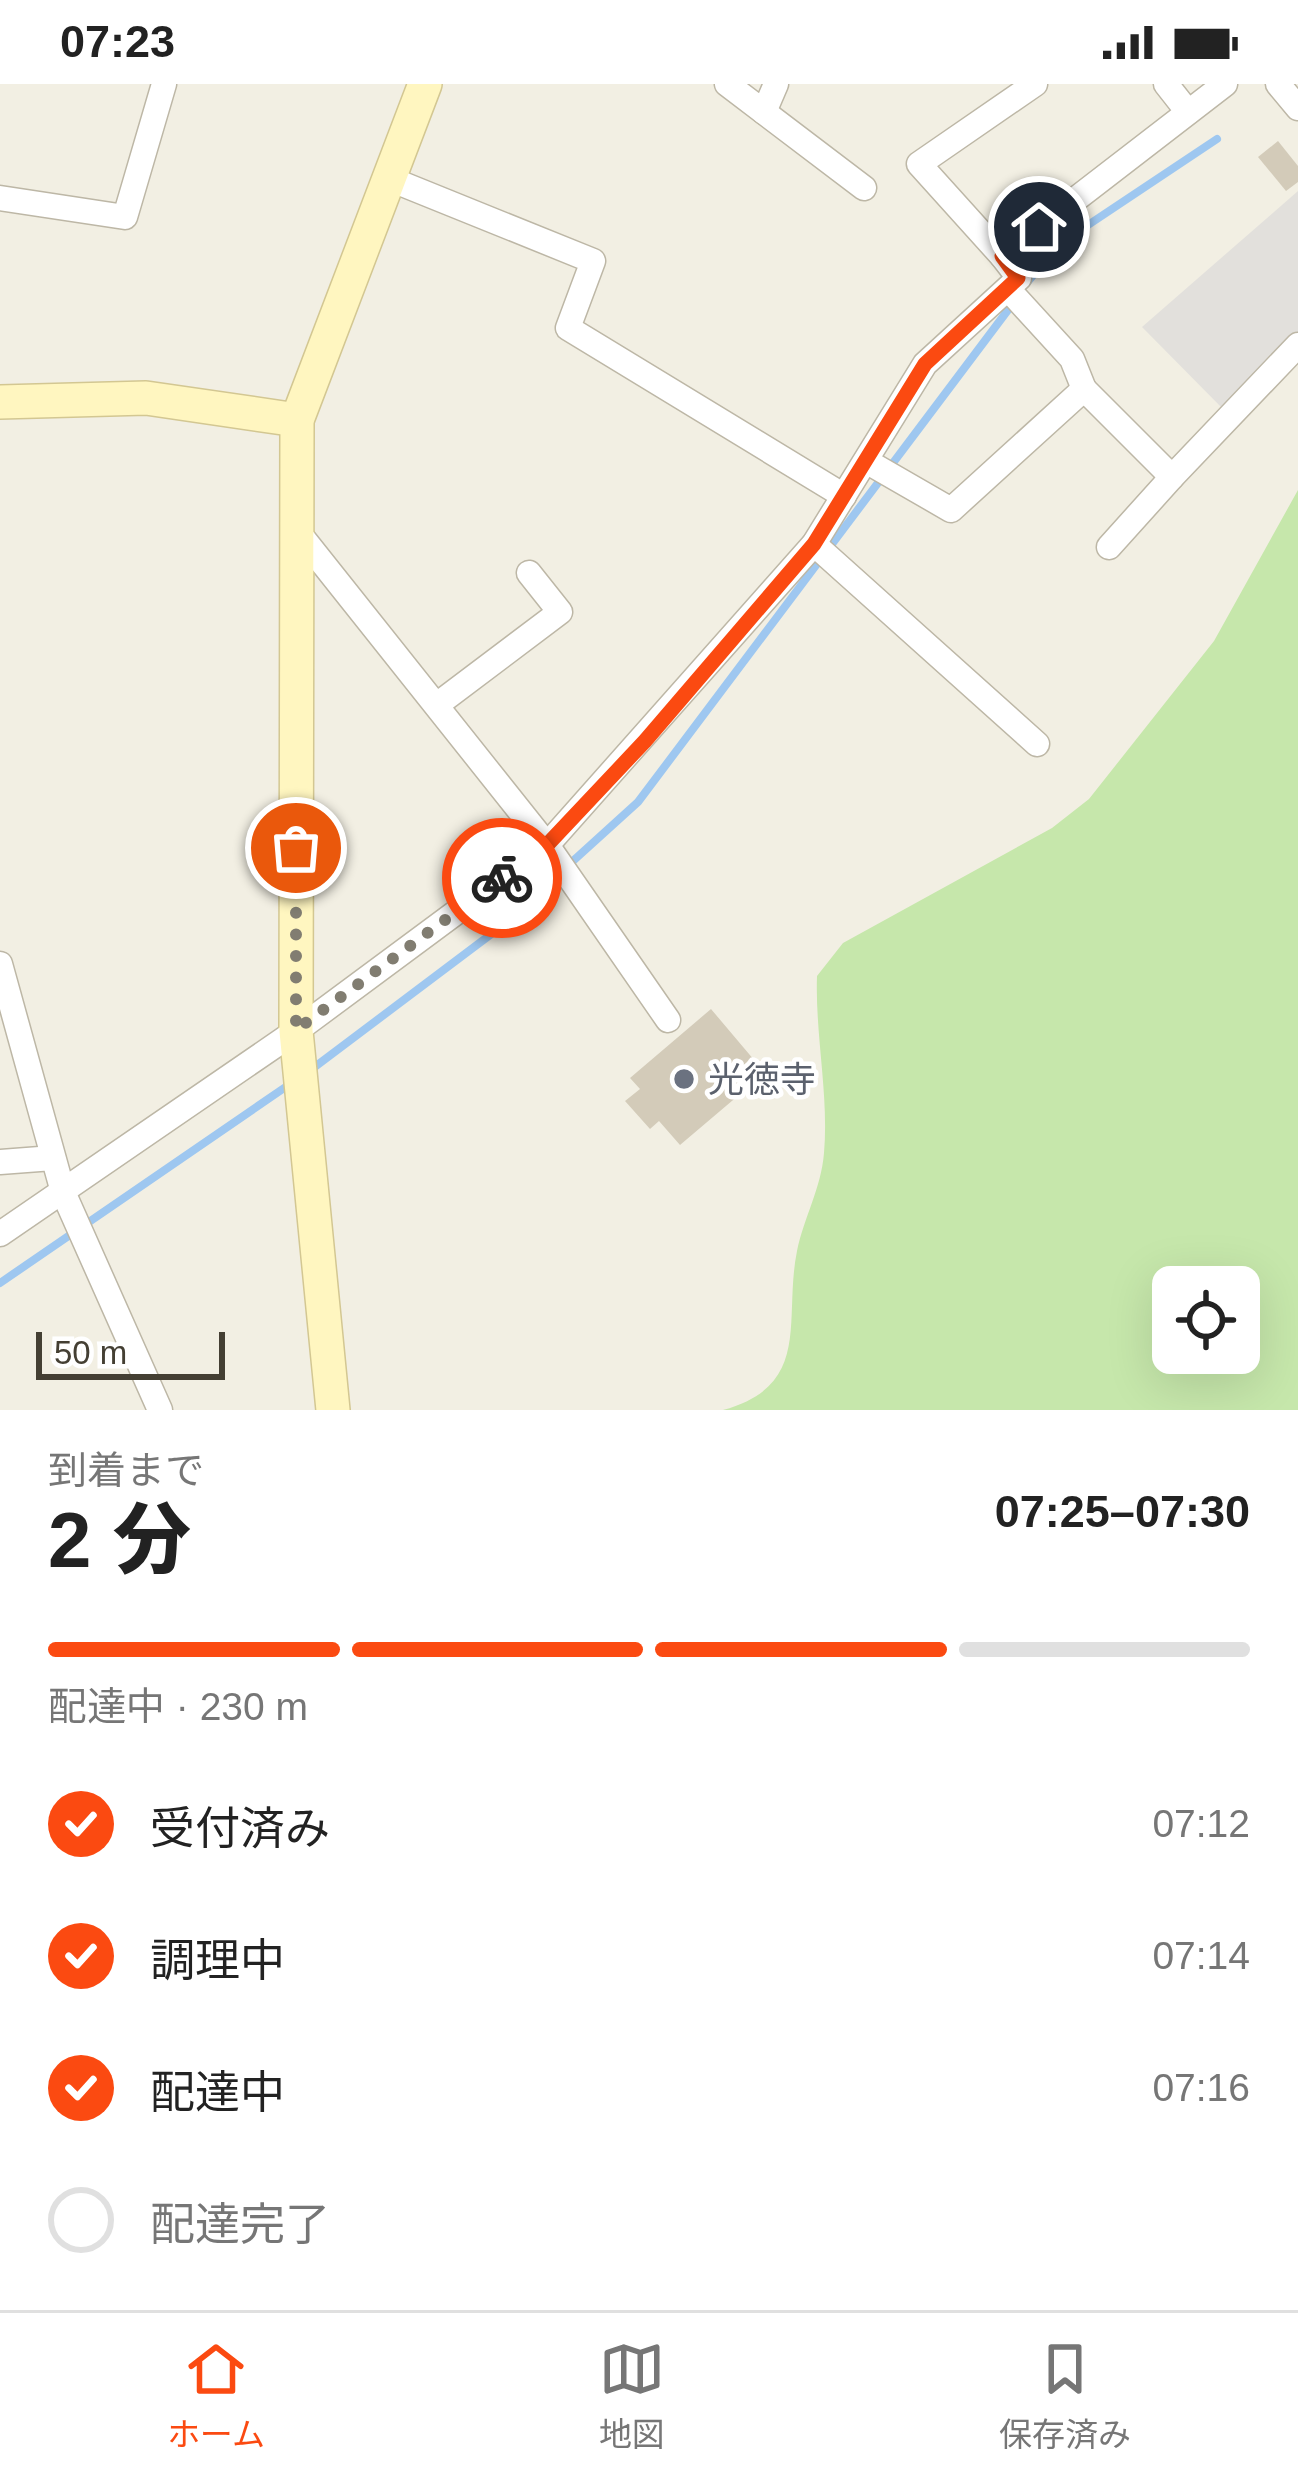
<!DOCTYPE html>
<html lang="ja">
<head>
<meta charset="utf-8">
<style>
	body { margin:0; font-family:Helvetica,"Noto Sans JP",sans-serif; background:#f2f2f2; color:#222; height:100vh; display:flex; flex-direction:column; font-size:45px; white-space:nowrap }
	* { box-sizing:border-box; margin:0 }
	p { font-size:39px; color:#767676 }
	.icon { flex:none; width:66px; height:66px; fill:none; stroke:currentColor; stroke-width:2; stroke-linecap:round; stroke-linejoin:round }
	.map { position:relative; height:1326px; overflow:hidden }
	.drawer { display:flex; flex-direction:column; background:#fff; flex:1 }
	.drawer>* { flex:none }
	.tools { position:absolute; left:1152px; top:1182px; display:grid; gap:24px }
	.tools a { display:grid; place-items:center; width:108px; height:108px; border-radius:18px; background:#fff; box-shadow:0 12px 48px #0002; font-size:60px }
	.scale { position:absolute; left:36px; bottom:30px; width:189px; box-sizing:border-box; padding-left:12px; border:6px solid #443f33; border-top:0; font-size:33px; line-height:42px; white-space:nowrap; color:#443f33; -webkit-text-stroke:9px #fff; paint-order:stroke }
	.pin { position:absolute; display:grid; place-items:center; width:102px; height:102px; color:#fff; margin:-51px; border:6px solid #fff; border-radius:50%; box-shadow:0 3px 12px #0007 }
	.courier { position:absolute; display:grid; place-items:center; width:120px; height:120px; margin:-60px; border:9px solid #fb4a11; border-radius:50%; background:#fff; color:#222; box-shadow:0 3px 15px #0007 }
	.headline em { font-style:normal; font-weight:800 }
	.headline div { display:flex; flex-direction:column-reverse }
	.headline { display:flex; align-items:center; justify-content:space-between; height:204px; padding:0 48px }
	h1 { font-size:78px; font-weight:800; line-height:90px }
	.bar { display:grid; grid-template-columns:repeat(4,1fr); gap:18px 12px; align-content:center; height:144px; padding:0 48px }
	.bar i { height:15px; border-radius:9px; background:#e0e0e0 }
	.bar .active { background:#fb4a11 }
	.bar p { grid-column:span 4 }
	ol { padding:0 48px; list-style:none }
	li { display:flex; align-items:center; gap:36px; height:132px }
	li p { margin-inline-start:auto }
	li .icon { padding:12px; border-radius:50%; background:#fb4a11; color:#fff; stroke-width:4 }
	li:last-child { color:#767676 }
	li i { width:66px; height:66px; border:6px solid #e0e0e0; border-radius:50% }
	.status { display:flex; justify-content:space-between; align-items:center; height:84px; padding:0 60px; background:#fff; direction:ltr }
	.status svg { height:33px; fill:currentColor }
	.tabs { display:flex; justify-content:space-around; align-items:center; height:168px; border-top:3px solid #e0e0e0; background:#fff; font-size:33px; color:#767676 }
	.tabs a { display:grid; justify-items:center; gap:6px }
	.tabs .active { color:#fb4a11 }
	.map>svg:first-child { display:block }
	.green { fill:#c6e7ab; fill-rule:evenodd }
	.parking { fill:#e2e0dc }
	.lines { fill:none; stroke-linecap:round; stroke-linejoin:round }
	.stream { stroke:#9ec7f0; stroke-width:8 }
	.building { fill:#d3cbb9 }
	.street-casing { stroke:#bdb7a6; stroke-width:27 }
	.secondary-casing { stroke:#d3c792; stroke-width:36 }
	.street { stroke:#fff; stroke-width:24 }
	.secondary { stroke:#fff6c0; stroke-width:33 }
	.done { stroke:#817d71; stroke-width:12; stroke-dasharray:0 21.6 }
	.route { stroke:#fb4a11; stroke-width:15 }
	.worship-dot { fill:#6b7280; stroke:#fff; stroke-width:4.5 }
	.labels { text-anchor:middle; stroke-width:9; stroke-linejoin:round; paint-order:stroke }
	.worship-label { font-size:36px; fill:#5b616d; stroke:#fff; text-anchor:start }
</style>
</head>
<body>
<div class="status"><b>07:23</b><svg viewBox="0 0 49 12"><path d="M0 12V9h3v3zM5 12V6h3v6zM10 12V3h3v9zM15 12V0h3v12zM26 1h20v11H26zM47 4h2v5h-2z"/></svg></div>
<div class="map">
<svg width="1298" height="1326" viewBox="0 0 1298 1326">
	<rect width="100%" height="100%" fill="#f2efe3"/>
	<path class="green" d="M1298,406V1326H723C813,1301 783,1236 797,1167C804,1133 821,1105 824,1069C829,1011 815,951 817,892L843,859L1052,744L1089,715L1214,557ZM1239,1203V1269H1173V1203Z"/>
	<polygon class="parking" points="1298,107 1298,250 1225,327 1142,243"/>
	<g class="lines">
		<g class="stream">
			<polyline points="1026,200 1058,161 1217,55"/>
			<polyline points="308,988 498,845 638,718 1014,218"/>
			<polyline points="0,1199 290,1000"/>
		</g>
	</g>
	<g class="building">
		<polygon points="1278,57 1298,82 1298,98 1286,107 1258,73"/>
		<polygon points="711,925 765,989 680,1061 659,1037 650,1045 625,1017 640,1005 630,994"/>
	</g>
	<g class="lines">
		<defs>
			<g id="street">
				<polyline points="727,0 864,104"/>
				<polyline points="1166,0 1188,28"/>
				<polyline points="1278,0 1298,24"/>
				<polyline points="764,28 776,0"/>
				<polyline points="390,95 593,177 568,244 844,412"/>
				<polyline points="0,114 125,133 164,0"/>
				<polyline points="1002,172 919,80 1035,0"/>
				<polyline points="1008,205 1072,275 1084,305"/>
				<polyline points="866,377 951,426 1084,305 1172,393 1298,261"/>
				<polyline points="294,443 547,761 668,936"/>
				<polyline points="814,460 1037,660"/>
				<polyline points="1109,463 1172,393"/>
				<polyline points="438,620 560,528 529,489"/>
				<polyline points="0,880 63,1108 160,1326"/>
				<polyline points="0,1078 53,1074"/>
				<polyline points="0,1150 296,947 547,761 814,460 925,280 1019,194 1002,172 1225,0"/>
			</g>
			<g id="secondary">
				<polyline points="0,318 146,314 297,336"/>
				<polyline points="333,1326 296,947 297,336 425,0"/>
			</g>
		</defs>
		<use href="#street" class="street-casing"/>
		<use href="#secondary" class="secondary-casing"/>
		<use href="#street" class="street"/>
		<use href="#secondary" class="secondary"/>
	</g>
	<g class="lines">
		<polyline class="done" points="296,764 296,946 502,794"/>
		<polyline class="route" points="502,794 547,761 645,657 814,460 925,280 1018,194 1002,172 1039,143"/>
	</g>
	<circle class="worship-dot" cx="684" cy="995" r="12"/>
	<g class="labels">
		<g class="worship-label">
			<text x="708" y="1008">光徳寺</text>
		</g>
	</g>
</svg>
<div class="tools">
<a><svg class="icon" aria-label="locate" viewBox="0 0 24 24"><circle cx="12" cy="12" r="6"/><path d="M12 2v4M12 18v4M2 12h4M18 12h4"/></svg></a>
</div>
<div class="scale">50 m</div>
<div class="pin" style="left:296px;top:764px;background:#ea580c"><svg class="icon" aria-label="bag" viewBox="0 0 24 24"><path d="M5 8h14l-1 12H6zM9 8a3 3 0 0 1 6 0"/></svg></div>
<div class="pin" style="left:1039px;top:143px;background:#1f2937"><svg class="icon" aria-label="home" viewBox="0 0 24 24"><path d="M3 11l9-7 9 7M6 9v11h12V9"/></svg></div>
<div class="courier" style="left:502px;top:794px"><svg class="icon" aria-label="bike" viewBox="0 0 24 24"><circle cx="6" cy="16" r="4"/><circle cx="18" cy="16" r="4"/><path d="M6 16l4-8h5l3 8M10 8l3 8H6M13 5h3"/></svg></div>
</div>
<section class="drawer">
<div class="headline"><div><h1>2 分</h1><p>到着まで</p></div><em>07:25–07:30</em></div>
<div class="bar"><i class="active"></i><i class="active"></i><i class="active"></i><i></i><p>配達中 · 230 m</p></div>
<ol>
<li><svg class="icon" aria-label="check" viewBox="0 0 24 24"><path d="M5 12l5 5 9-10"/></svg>受付済み<p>07:12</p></li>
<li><svg class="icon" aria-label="check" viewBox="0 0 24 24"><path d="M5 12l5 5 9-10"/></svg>調理中<p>07:14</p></li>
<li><svg class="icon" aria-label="check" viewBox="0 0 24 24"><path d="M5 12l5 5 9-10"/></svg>配達中<p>07:16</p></li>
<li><i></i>配達完了</li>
</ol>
</section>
<nav class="tabs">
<a class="active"><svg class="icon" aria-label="home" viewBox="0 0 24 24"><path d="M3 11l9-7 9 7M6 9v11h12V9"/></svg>ホーム</a>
<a><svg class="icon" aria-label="map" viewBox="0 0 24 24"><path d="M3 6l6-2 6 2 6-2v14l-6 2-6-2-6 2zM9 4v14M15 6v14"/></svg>地図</a>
<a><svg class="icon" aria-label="saved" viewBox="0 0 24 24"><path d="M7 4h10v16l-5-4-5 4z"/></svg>保存済み</a>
</nav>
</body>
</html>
